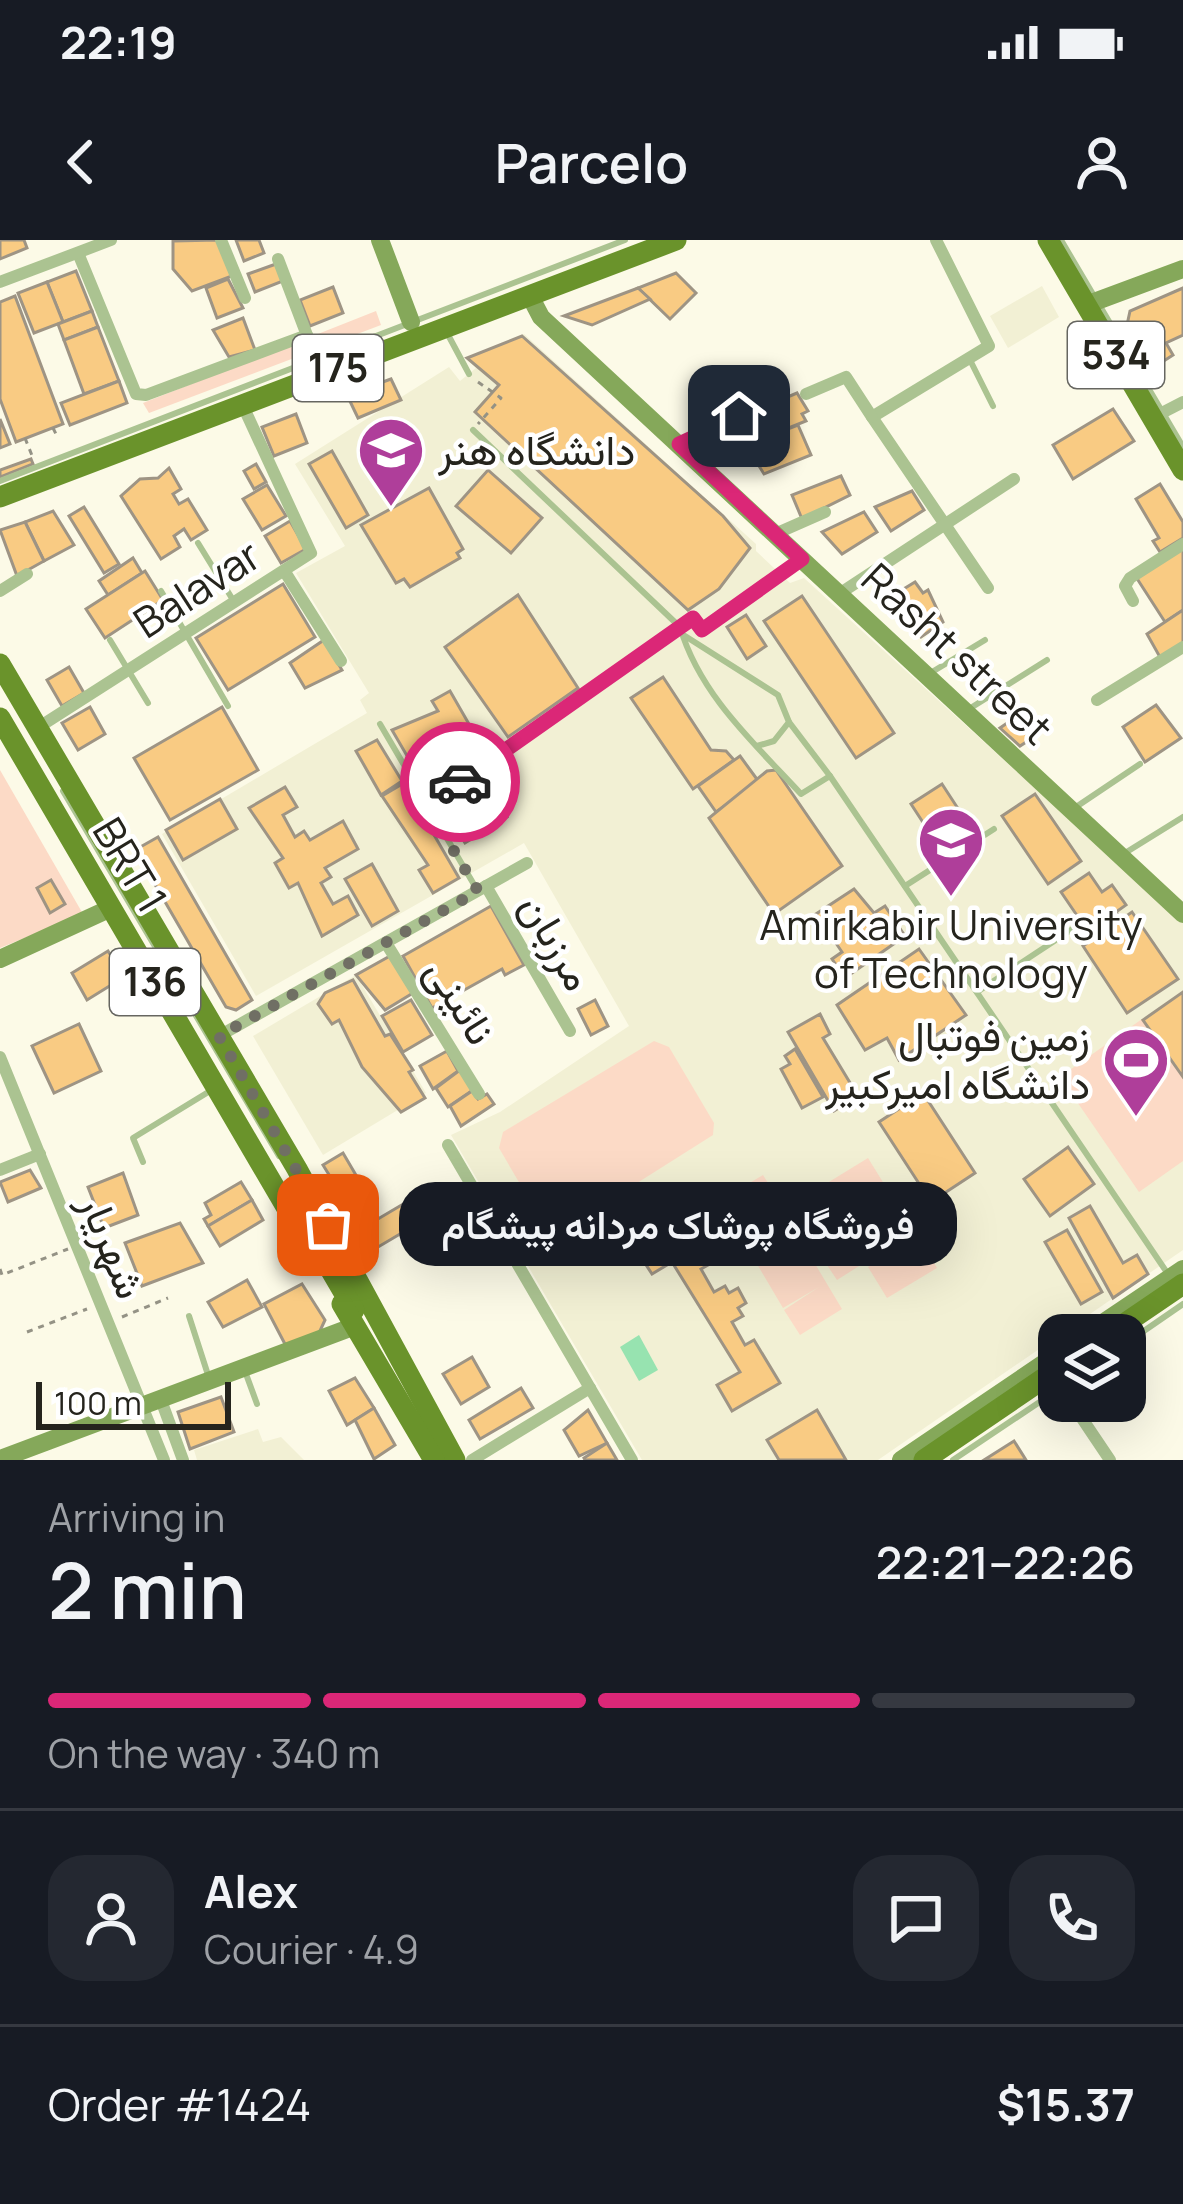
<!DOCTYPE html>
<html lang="en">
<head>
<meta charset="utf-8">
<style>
	body { margin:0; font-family:Manrope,Vazirmatn,sans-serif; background:#242831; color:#f1f3f6; height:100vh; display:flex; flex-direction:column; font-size:45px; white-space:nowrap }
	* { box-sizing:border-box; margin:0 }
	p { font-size:39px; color:#9ea1a6 }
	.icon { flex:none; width:66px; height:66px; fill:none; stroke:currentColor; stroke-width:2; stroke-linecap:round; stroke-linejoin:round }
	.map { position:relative; height:1220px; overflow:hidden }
	.side { display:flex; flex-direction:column; background:#171b24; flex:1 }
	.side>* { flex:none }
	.controls { position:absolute; left:1038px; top:1074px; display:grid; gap:24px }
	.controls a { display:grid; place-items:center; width:108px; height:108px; border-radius:24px; background:#171b24; box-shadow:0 12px 48px #0002; font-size:60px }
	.scale { position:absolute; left:36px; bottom:30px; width:195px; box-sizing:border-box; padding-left:12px; border:6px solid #25241d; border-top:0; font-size:33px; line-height:42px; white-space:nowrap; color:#25241d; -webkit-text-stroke:9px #fff; paint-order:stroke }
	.pin { position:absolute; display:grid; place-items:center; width:102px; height:102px; color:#fff; margin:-51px; border-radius:24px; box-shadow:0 6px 18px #0006 }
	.courier { position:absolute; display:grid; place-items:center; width:120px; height:120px; margin:-60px; border:9px solid #db2777; border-radius:50%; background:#fff; color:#222; box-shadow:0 3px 15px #0007 }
	.bubble { position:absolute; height:84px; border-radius:36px; background:#171b24; box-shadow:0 12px 48px #0002; font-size:39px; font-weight:600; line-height:84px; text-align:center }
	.head em { font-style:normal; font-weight:600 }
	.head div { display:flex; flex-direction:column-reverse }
	.head { display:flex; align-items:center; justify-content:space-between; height:204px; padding:0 48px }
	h1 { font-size:78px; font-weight:600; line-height:90px }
	.bar { display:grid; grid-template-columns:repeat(4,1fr); gap:18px 12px; align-content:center; height:144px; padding:0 48px }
	.bar i { height:15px; border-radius:9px; background:#363941 }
	.bar .active { background:#db2777 }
	.bar p { grid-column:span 4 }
	.line { display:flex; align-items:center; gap:30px; padding:0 48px; border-top:3px solid #363941 }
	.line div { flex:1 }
	.round { display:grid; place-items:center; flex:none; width:126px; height:126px; border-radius:36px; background:#242831 }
	.status { display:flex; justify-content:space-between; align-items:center; height:84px; padding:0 60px; background:#171b24; direction:ltr }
	.status svg { height:33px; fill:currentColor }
	header { display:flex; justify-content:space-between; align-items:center; height:156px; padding:0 48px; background:#171b24; font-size:54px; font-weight:600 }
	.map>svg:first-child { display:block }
	.built { fill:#f2f0d4 }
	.green { fill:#fcdac6 }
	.water { fill:#97e3b0 }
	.building { fill:#f9cb83; stroke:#9e9484; stroke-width:3 }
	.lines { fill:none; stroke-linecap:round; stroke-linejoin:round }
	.path { stroke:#949285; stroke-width:3; stroke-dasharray:6 6; stroke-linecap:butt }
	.lane { stroke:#abc391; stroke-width:6 }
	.street { stroke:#abc391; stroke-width:12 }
	.secondary { stroke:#85a85a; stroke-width:18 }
	.primary { stroke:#6a932b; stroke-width:21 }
	.done { stroke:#706f64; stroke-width:12; stroke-dasharray:0 21.6 }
	.route { stroke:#db2777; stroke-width:15 }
	.labels { text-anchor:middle; stroke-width:9; stroke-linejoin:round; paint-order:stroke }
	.shield { fill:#fff; stroke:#666661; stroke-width:3 }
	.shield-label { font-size:39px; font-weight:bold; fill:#25241d }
	.poi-label { font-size:42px; fill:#25241d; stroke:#fff; text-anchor:start }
	.street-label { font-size:42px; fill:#25241d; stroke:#fff }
</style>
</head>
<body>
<div class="status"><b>22:19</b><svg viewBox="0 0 49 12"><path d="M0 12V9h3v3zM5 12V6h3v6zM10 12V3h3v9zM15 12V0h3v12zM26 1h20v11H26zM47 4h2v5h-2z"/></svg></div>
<header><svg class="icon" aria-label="back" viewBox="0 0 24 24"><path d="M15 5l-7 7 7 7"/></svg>Parcelo<svg class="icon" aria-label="person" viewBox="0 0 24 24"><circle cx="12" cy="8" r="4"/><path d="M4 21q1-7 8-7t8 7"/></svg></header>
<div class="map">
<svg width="1183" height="1220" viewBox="0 0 1183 1220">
	<rect width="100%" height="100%" fill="#fcfae7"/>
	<g class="built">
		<polygon points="1042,46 1059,77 1008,108 990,76"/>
		<polygon points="524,94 756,304 756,311 790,343 804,338 1183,683 1183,1010 878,1220 642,1220 451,895 500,872 629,786 524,603 256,756 162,594 367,473 360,460 369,453 296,333 345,306 295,224 449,127 460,141 476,128 467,118"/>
		<polygon points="356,735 426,853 323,915 253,796"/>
		<polygon points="258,1189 263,1202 281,1197 304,1220 197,1220 194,1210"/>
	</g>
	<g class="green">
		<polygon points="376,71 381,85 149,173 143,163"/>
		<polygon points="0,530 83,674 0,708"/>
		<polygon points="1142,779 1183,837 1183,921 1139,952 1060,837"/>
		<polygon points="654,801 669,807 714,883 713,895 558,993 547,990 499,908 503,892"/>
		<polygon points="868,918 915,994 871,1021 824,945"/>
		<polygon points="763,935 778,959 735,985 721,960"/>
		<polygon points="821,946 829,961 799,979 790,964"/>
		<polygon points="832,968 841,983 810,1001 801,987"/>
		<polygon points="784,972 842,1069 800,1095 784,1070 819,1047 783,1068 741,997"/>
		<polygon points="843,987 853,1002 822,1021 813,1005"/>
		<polygon points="918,996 937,1028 887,1058 868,1027"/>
		<polygon points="857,1006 867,1021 837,1040 827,1025"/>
	</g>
	<polygon class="water" points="639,1095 658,1130 639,1141 620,1107"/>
	<g class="building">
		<polygon points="0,0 24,0 27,8 0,19"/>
		<polygon points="218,0 232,36 192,51 173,29 173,1"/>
		<polygon points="236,0 259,0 264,13 244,21"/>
		<polygon points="276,24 283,41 255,52 248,34"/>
		<polygon points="76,31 92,71 63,82 47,42"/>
		<polygon points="676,33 696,53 670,79 638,48"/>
		<polygon points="228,39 243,68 217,78 206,48"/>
		<polygon points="47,42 63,82 34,93 18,53"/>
		<polygon points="333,47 343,73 310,86 300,60"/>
		<polygon points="638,48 650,59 592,85 564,76"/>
		<polygon points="1183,48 1183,95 1166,103 1173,115 1153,128 1127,85 1130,71"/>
		<polygon points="15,56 63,184 16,202 0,159 0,62"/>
		<polygon points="92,71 98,87 64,100 58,84"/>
		<polygon points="243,78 255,110 229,117 213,90"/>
		<polygon points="98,87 119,141 84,154 64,100"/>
		<polygon points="522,96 723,276 750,308 719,349 688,370 475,172 499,145 467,118"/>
		<polygon points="391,139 401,160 358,178 347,155"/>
		<polygon points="119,141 127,163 70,185 61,163"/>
		<polygon points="797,153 808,171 802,174 806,181 746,205 730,188 746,181 743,176"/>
		<polygon points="1113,169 1134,201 1073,239 1053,205"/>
		<polygon points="296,174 307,203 274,216 262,187"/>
		<polygon points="0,179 10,204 0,208"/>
		<polygon points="798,185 811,215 764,234 746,205"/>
		<polygon points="332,211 368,275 346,288 309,224"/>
		<polygon points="31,219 33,224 0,237 0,230"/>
		<polygon points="256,224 266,242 254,249 244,231"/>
		<polygon points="169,228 181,249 173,254 179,264 188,259 207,290 191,300 184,289 174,296 180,307 161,319 121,256 140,239 158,238"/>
		<polygon points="488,230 542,278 511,313 456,266"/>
		<polygon points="841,236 850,255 802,279 792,255"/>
		<polygon points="1160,244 1183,282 1183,298 1160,312 1153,301 1159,298 1136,259"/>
		<polygon points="267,245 286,276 262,290 243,259"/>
		<polygon points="429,248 463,309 457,313 460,318 410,347 404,339 396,343 361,285"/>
		<polygon points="912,251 924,270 891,291 875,267"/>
		<polygon points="84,267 119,324 104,333 69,276"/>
		<polygon points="53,271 74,305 44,321 25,282"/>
		<polygon points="864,272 877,292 842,314 822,292"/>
		<polygon points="290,281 306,309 281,323 265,296"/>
		<polygon points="25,282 44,321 17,336 0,290"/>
		<polygon points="1183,307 1183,370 1165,382 1136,337"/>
		<polygon points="133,318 142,333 108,355 99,341"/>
		<polygon points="145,331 163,360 105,398 86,369"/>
		<polygon points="915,342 923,353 928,350 943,382 921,397 889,358"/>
		<polygon points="283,344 315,397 228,450 196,398"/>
		<polygon points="518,355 578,448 508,497 445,407"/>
		<polygon points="802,356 894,493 856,518 764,381"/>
		<polygon points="1183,370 1183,405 1161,419 1147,394"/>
		<polygon points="746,375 766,406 747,419 727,387"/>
		<polygon points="324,400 342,430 305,448 290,423"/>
		<polygon points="69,427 84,453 62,466 47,440"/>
		<polygon points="663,437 711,510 726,511 734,520 693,549 631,458"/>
		<polygon points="450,451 489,519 473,528 451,492 434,502 451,530 424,545 392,490 438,471 432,461"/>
		<polygon points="1156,465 1181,498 1145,522 1123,487"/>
		<polygon points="90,467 105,494 78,510 62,483"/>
		<polygon points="222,467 258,530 170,580 134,518"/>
		<polygon points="1026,470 1040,493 1020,506 1000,488"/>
		<polygon points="377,500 402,541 381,555 356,511"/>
		<polygon points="740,516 759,542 716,572 698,546"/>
		<polygon points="776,530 842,626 774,674 709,578 767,531"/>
		<polygon points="481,541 490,559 465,574 454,557"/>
		<polygon points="404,543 459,638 433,653 419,630 428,625 382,556"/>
		<polygon points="942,544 970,587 939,607 911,564"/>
		<polygon points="285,547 297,567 283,575 295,597 304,591 310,600 343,581 358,609 325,628 331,637 321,643 333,664 348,656 358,675 322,696 298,643 289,648 275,623 283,618 249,568"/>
		<polygon points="1035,554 1081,621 1048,644 1002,576"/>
		<polygon points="495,556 507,577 465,603 452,582"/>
		<polygon points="220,559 237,589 183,620 166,590"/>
		<polygon points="158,597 252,760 236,770 226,767 135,610"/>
		<polygon points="372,624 398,671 372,686 345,639"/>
		<polygon points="1089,633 1102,652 1112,645 1126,665 1116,672 1121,679 1093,699 1061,652"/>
		<polygon points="51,640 65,664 50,673 37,648"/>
		<polygon points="854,649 874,673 885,666 905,696 845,738 832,719 842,712 816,674"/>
		<polygon points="491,666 524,725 505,735 502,729 432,768 403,716"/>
		<polygon points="1132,672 1178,739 1127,773 1083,706"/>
		<polygon points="919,709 966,775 899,820 887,798 865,810 837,765"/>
		<polygon points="108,711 124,737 87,760 72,733"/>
		<polygon points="390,716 413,753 385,770 356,735"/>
		<polygon points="353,740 385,796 390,794 413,830 409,832 425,858 401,872 362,827 339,780 332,784 318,764 325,753"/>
		<polygon points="1183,752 1183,837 1143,780"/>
		<polygon points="411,760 432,795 403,812 382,776"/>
		<polygon points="595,760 608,786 591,795 578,769"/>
		<polygon points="820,774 830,794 823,798 858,856 834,871 788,792"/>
		<polygon points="79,784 101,831 54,853 32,806"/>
		<polygon points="795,809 823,857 802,868 781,829 790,824 785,816"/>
		<polygon points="447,811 458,831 433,849 420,826"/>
		<polygon points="460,830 473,850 448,867 436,848"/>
		<polygon points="472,851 478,859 487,854 494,864 461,886 450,866"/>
		<polygon points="923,853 975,933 931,962 879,882"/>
		<polygon points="1068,907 1094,944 1050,976 1024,939"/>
		<polygon points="343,913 360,942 341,954 323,925"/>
		<polygon points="30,930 41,948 8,962 0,942"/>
		<polygon points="123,933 138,975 104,988 88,947"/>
		<polygon points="241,942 252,960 208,986 204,979 211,975 205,963"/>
		<polygon points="252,960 263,980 220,1006 208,986"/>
		<polygon points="410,960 422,981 373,1010 361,989"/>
		<polygon points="1090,966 1123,1023 1137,1015 1148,1034 1113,1058 1069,978"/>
		<polygon points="180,983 203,1023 142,1046 125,1003"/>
		<polygon points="687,983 710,1024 701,1029 714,1052 725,1046 729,1053 738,1048 746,1063 738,1068 743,1076 732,1082 745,1105 754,1100 780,1143 732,1171 717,1145 740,1132 672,1022 652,1034 637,1011"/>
		<polygon points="1067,990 1102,1052 1081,1064 1045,1002"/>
		<polygon points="247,1040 262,1067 223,1087 208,1062"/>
		<polygon points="302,1044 325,1080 319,1093 286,1106 264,1064"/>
		<polygon points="472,1117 489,1147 461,1164 443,1134"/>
		<polygon points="355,1138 374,1168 347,1185 329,1151"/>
		<polygon points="521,1148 533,1168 480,1199 469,1180"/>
		<polygon points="221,1157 234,1192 190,1209 178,1172"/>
		<polygon points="374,1168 395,1205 374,1219 355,1180"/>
		<polygon points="588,1170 607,1203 579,1216 564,1190"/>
		<polygon points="817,1170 846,1220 779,1220 767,1200"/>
		<polygon points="1014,1201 1026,1220 984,1220"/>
		<polygon points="607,1203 617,1220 585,1220 584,1218"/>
	</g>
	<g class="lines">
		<g class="path">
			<polyline points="478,142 501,158 478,184"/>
			<polyline points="53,188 56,194"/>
			<polyline points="25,198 33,218"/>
			<polyline points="0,1029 2,1035 68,1009"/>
			<polyline points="122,1077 168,1058"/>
			<polyline points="27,1092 87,1069"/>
		</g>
		<g class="lane">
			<polyline points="1061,0 1183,207"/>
			<polyline points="446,91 469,134"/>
			<polyline points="971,122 993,166"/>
			<path d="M473,190L680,387C700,455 754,503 801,554L830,536L1168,1034"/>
			<polyline points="0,241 625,0"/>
			<polyline points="198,303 233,360"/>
			<polyline points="161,351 228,466"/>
			<polyline points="685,396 778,455 789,482 774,501 757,506"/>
			<polyline points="110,400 148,463"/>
			<polyline points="932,432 985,400"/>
			<polyline points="969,469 1047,420"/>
			<polyline points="789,482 830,536"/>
			<polyline points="380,484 476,648"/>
			<polyline points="63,551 279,916"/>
			<polyline points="425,563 503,515 693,378 702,390 797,322"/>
			<polyline points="1073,569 1140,524"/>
			<polyline points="1125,613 1183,577"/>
			<polyline points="905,646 994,589"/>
			<polyline points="977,752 1074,688"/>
			<polyline points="143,922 133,898 210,851"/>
			<polyline points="189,1076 209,1138"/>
			<polyline points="1125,1104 1183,1064"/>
			<polyline points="246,1134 257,1164"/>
			<polyline points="953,1220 1059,1149"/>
		</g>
		<g class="street">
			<polyline points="221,0 245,58"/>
			<polyline points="936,0 989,106 872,177 988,348"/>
			<polyline points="78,13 136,154 146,155 307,95"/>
			<polyline points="278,19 316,119"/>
			<polyline points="0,42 111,0"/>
			<polyline points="806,154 846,137 872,177"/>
			<polyline points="1152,178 1183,162"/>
			<polyline points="679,204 739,176"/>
			<polyline points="775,294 825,272"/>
			<polyline points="285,332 341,421"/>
			<polyline points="0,351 27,334"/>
			<polyline points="839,354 1014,239"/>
			<polyline points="1133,361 1125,346 1130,338 1183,304"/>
			<polyline points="1097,460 1183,407"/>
			<polyline points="39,487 311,313 243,166"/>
			<polyline points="486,646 570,791"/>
			<polyline points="386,703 479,854"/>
			<polyline points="219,796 527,623"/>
			<polyline points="0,817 164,1220"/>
			<polyline points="448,905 632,1220"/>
			<polyline points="0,930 40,914"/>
			<polyline points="161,1160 183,1220"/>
			<polyline points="1075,1168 1110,1220"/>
			<polyline points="472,1220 590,1148"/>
		</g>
		<g class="secondary">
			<polyline points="380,0 411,82"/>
			<polyline points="530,56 541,77 1183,674"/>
			<polyline points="1086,65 1183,29"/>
			<polyline points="0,719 111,668"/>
			<polyline points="1085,1095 1183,1029"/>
			<polyline points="0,1219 355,1086"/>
			<polyline points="901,1220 1059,1113"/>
		</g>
		<g class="primary">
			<polyline points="1048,0 1183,230"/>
			<polyline points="0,257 676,0"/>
			<polyline points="0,424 297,929 455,1220"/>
			<polyline points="0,478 309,1006 326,1022 354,1070"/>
			<polyline points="342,1064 434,1220"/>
			<polyline points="1108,1095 1183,1044"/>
			<polyline points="924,1220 1059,1128"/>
		</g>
	</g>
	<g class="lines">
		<polyline class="done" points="328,985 219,796 478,651 425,563 460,542"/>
		<polyline class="route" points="460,542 693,378 702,390 802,319 679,204 739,176"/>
	</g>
	<defs>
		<symbol id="university-pin" viewBox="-11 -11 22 30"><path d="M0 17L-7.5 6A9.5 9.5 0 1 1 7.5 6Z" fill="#af3e9a" stroke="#fff"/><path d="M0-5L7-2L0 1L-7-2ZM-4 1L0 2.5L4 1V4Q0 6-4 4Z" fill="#fff"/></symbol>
		<symbol id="stadium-pin" viewBox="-11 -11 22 30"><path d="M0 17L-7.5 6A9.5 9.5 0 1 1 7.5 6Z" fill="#af3e9a" stroke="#fff"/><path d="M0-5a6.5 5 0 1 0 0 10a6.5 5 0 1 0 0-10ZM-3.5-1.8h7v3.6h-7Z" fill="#fff"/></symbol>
	</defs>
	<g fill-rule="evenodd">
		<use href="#university-pin" x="353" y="172" width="76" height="104"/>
		<use href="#university-pin" x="913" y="562" width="76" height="104"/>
		<use href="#stadium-pin" x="1098" y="782" width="76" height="104"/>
	</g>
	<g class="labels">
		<g class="shield">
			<rect x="1068" y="82" width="96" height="66" rx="9"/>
			<rect x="293" y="95" width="90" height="66" rx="9"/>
			<rect x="110" y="709" width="90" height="66" rx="9"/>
		</g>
		<g class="shield-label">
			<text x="1116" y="129">534</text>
			<text x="338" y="142">175</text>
			<text x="155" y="756">136</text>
		</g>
		<g class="poi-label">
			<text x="438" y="225">دانشگاه هنر</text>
			<text x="951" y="700" text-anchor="middle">Amirkabir University<tspan x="951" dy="48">of Technology</tspan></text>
			<text x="1090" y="811" text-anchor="end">زمین فوتبال<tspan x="1090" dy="48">دانشگاه امیرکبیر</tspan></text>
		</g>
		<g class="street-label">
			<text transform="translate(197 349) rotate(-33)" y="15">Balavar</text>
			<text transform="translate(957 414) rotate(43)" y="15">Rasht street</text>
			<text transform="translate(130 625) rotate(59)" y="15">BRT 1</text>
			<text transform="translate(557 702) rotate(60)" y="15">مرزبان</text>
			<text transform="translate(461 761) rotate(58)" y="15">نائینی</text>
			<text transform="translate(113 1006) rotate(68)" y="15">شهریار</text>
		</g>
	</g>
</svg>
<div class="controls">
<a><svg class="icon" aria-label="layers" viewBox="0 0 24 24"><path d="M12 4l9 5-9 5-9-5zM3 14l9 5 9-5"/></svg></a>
</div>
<div class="scale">100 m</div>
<div class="pin" style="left:328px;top:985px;background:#ea580c"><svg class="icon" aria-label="bag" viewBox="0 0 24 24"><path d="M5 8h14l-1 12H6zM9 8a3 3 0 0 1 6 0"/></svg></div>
<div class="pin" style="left:739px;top:176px;background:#1f2937"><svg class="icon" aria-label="home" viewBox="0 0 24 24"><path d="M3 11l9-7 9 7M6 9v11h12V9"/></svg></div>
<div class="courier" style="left:460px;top:542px"><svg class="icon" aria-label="car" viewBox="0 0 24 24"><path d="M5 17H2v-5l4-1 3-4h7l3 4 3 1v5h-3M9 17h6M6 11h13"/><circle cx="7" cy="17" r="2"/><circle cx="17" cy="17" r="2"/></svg></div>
<div class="bubble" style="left:399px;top:942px;width:558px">فروشگاه پوشاک مردانه پیشگام</div>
</div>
<section class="side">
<div class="head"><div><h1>2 min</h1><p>Arriving in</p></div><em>22:21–22:26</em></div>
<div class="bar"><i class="active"></i><i class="active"></i><i class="active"></i><i></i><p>On the way · 340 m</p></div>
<div class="line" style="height:216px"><a class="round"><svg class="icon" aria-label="person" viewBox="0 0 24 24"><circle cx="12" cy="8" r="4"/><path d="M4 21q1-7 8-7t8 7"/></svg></a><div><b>Alex</b><p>Courier · 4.9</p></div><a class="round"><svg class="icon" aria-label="chat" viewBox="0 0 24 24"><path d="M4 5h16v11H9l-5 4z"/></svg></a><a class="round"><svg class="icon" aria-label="phone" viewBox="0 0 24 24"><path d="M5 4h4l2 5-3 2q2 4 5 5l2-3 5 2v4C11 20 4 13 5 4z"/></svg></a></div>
<div class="line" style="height:156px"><div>Order #1424</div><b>$15.37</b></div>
</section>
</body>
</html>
